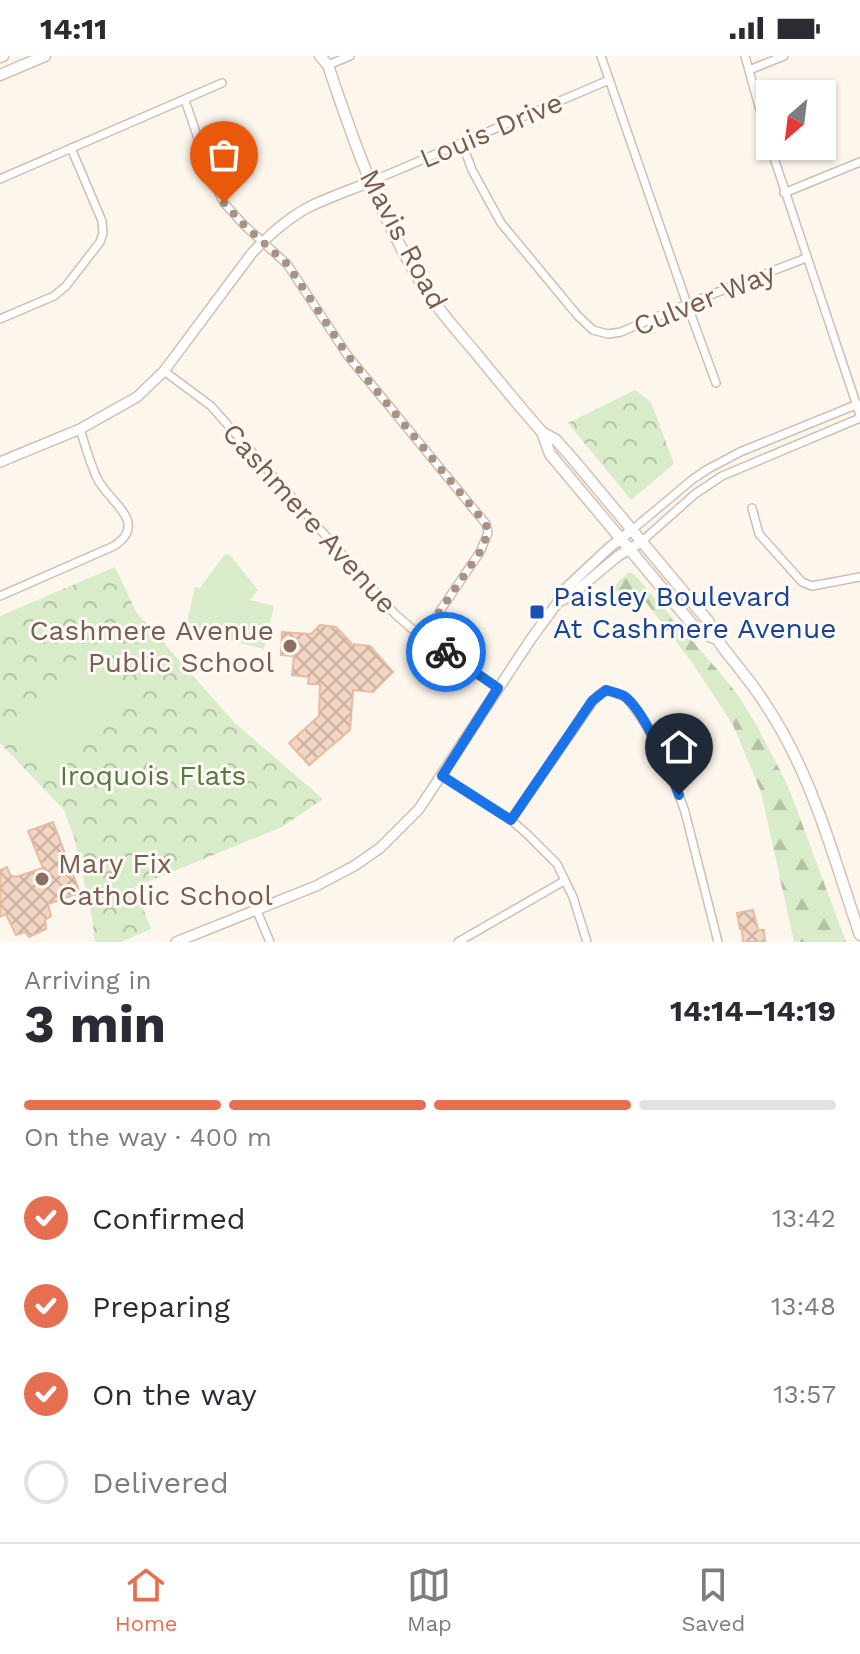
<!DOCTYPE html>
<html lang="en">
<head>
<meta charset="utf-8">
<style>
	body { margin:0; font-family:"Work Sans",sans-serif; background:#f7f7f7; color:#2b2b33; height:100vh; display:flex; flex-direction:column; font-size:30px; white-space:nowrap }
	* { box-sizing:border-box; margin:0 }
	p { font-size:26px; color:#7c7c81 }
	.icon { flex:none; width:44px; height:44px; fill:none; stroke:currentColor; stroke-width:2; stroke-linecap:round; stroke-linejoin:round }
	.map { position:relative; height:886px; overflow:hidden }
	.side { display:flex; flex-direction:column; background:#fff; flex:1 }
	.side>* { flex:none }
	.needle { width:52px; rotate:208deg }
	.tools { position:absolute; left:756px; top:24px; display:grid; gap:16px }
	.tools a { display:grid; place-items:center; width:80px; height:80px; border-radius:0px; background:#fff; box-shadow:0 2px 6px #0004; font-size:40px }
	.pin { position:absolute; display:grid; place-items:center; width:68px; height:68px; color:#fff; margin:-82px -34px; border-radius:50% 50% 50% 0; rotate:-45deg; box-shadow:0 0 8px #0007 }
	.pin .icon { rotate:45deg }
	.courier { position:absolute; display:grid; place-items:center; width:80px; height:80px; margin:-40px; border:6px solid #1a73e8; border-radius:50%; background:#fff; color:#222; box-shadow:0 2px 10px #0007 }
	.overview em { font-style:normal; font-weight:700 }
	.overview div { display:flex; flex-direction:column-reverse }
	.overview { display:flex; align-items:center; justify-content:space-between; height:136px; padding:0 24px }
	h1 { font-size:52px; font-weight:700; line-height:60px }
	.bar { display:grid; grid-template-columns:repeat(4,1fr); gap:12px 8px; align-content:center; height:96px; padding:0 24px }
	.bar i { height:10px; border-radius:6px; background:#e1e1e2 }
	.bar .current { background:#e76f51 }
	.bar p { grid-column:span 4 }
	ol { padding:0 24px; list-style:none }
	li { display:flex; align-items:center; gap:24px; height:88px }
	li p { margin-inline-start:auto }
	li .icon { padding:8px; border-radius:50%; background:#e76f51; color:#fff; stroke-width:4 }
	li:last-child { color:#7c7c81 }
	li i { width:44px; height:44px; border:4px solid #e1e1e2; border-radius:50% }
	.status { display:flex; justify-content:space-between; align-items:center; height:56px; padding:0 40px; background:#fff; direction:ltr }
	.status svg { height:22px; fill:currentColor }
	.tab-bar { display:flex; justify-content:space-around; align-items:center; height:112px; border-top:2px solid #e1e1e2; background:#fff; font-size:22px; color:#7c7c81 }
	.tab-bar a { display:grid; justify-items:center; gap:4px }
	.tab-bar .current { color:#e76f51 }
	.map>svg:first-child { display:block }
	.forest { fill:url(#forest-firs) }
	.park { fill:url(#park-crowns) }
	.pitch { fill:#d8ecc9 }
	.building { fill:url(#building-cross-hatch); stroke:#e6bba3; stroke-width:2 }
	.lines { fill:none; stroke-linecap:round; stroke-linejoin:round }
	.minor-casing { stroke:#d1beb0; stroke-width:10 }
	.tertiary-casing { stroke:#d1beb0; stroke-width:12 }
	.secondary-casing { stroke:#d6c0b0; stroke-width:13 }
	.minor { stroke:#fff; stroke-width:7 }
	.tertiary { stroke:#fff; stroke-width:9 }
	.secondary { stroke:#fff; stroke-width:10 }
	.done { stroke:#a89285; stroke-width:8; stroke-dasharray:0 14.4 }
	.route { stroke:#1a73e8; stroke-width:10 }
	.transit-dot { fill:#1a4fb4; stroke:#fffaf3; stroke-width:3 }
	.education-dot { fill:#8d6e63; stroke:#fffaf3; stroke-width:3 }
	.labels { text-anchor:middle; stroke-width:6; stroke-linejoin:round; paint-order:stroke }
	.street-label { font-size:28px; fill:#7a5c4d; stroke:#fffaf3 }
	.transit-label { font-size:28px; fill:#164399; stroke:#fffaf3; text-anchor:start }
	.education-label { font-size:28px; fill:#785e54; stroke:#fffaf3; text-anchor:end }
	.park-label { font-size:28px; fill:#537a41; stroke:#fffaf3 }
</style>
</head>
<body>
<div class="status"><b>14:11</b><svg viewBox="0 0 49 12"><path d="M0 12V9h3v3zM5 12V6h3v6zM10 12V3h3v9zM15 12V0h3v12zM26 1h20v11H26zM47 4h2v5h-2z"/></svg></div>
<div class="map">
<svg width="860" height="886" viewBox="0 0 860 886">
	<defs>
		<pattern id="forest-firs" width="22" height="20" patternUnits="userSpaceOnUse" patternTransform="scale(2)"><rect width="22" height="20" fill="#d8ecc9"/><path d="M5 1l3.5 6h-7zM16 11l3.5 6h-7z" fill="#b4c2a5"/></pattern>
		<pattern id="park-crowns" width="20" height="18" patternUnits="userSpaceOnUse" patternTransform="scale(2)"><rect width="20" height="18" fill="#d8ecc9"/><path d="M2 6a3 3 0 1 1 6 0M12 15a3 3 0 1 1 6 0" fill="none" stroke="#b4c2a5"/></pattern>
		<pattern id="building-cross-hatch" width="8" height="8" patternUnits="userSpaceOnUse" patternTransform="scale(2)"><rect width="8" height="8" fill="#f3d5c3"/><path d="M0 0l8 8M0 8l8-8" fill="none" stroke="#cab0a1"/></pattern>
	</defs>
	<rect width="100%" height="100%" fill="#fdf6ec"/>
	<polygon class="forest" points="629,516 635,519 722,619 740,642 757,670 788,730 846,886 794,886 761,736 733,669 693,608 639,537 609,535"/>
	<g class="park">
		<polygon points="635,334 651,346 674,408 631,444 568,367"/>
		<polygon points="115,511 136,556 235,667 323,743 282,771 135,831 151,873 121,886 95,886 92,862 75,784 64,754 0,687 0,560"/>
	</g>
	<g class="pitch">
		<polygon points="225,498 230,499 258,534 250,544 274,550 264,593 185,574 195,531 200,532"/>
		<polygon points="78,602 120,642 48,719 6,678"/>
	</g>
	<g class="building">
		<polygon points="320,569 336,571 352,588 370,590 393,616 373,636 353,634 350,674 309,709 289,687 319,660 320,628 308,628 309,621 292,619 294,600 281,599 282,576 311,578"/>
		<polygon points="53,766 80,837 48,848 51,860 45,864 46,873 29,881 25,876 16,879 6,858 0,861 0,814 7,811 10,819 16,821 43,812 28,775"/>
		<polygon points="753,854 758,874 764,874 765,886 743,886 742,873 740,873 737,857"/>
	</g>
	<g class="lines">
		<defs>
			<g id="minor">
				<polyline points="601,0 687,248 716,327"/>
				<polyline points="745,0 770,90"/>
				<polyline points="328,9 350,0"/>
				<polyline points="749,14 784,0"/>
				<polyline points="185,44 211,121 224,147 244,169 287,208 348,300 486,468 488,477 480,496 423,580"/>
				<polyline points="462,87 472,114 501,167 578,260 593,274 608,278 621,276 687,248 806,202"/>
				<polyline points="770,90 860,359"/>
				<polyline points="0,123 222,27"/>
				<polyline points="370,126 609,24"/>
				<polyline points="784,137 860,106"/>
				<polyline points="0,263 54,240 66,230 100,186 103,177 102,165 71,92"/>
				<polyline points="164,315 211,350 395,558 411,572 498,632"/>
				<polyline points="752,452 759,478 802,526 812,530 860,521"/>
				<polyline points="632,474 693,423 708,413 740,396 858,348"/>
				<polyline points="641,486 695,438 722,420 860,362"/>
				<path d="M0,540L114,490C150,466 108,446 97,422C90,407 85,389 80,373"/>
				<polyline points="442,720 511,764 528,779 557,808 573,841 587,886"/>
				<polyline points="511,764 597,640 606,634 626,641 640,660 658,690 673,722 685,756 718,886"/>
				<polyline points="256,853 270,886"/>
				<polyline points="458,886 564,825"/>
			</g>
			<g id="tertiary">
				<path d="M0,406L80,373L137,341L164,315L252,197C269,179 289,161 311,150C330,141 350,134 370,126"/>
				<polyline points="558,546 569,541 618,500 641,486"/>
				<polyline points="176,886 316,830 354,810 380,792 419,753 531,583 558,546 562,536 610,491 632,474"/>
			</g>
			<g id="secondary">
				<path d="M320,0L328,9C354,87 381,164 425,233C440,256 458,276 475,296C497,323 519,350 542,376L550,398L697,574L714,582"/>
				<polyline points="0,1 3,0"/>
				<polyline points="0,19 45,0"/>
				<path d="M542,376L556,384L572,402L708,565C717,588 732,602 746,621C760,638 772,658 783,677C818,740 837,812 860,879"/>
			</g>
		</defs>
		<use href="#minor" class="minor-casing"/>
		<use href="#tertiary" class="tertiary-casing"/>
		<use href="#secondary" class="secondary-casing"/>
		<use href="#minor" class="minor"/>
		<use href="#tertiary" class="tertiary"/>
		<use href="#secondary" class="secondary"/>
	</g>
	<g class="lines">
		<polyline class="done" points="224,147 244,169 287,208 348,300 486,468 488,477 480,496 423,580 446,596"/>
		<path class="route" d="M446,596L498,632L442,720L511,764L592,645L606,634C612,636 619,637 624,640C643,652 671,717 679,739"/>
	</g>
	<rect class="transit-dot" x="529" y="548" width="16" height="16" rx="4"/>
	<g class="education-dot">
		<circle cx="290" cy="590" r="8"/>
		<circle cx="42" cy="823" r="8"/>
	</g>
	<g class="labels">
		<g class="street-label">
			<text transform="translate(491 74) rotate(-23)" y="10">Louis Drive</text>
			<text transform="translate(404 183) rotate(62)" y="10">Mavis Road</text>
			<text transform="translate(704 243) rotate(-22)" y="10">Culver Way</text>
			<text transform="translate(310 462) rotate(48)" y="10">Cashmere Avenue</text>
		</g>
		<g class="transit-label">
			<text x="553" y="550">Paisley Boulevard<tspan x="553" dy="32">At Cashmere Avenue</tspan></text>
		</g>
		<g class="education-label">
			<text x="274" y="584">Cashmere Avenue<tspan x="274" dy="32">Public School</tspan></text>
			<text x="58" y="817" text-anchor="start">Mary Fix<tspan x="58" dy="32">Catholic School</tspan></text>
		</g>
		<g class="park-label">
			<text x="153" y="729">Iroquois Flats</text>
		</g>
	</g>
</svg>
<div class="tools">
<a><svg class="needle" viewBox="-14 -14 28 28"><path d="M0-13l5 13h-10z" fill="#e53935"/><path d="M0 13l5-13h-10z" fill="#7c7c81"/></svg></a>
</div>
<div class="pin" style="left:224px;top:147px;background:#ea580c"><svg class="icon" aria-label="bag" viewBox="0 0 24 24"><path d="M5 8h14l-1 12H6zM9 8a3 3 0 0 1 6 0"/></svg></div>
<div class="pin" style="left:679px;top:739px;background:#1f2937"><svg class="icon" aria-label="home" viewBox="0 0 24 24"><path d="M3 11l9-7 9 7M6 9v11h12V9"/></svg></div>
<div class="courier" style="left:446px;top:596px"><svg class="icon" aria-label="bike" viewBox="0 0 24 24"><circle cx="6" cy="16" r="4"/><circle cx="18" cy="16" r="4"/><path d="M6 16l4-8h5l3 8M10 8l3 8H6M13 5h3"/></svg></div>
</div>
<section class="side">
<div class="overview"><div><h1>3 min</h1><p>Arriving in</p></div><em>14:14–14:19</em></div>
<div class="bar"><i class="current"></i><i class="current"></i><i class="current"></i><i></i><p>On the way · 400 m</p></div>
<ol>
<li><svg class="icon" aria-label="check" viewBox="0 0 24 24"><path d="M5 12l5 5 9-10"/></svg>Confirmed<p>13:42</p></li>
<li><svg class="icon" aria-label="check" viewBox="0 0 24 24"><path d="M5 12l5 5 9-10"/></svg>Preparing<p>13:48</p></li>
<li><svg class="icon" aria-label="check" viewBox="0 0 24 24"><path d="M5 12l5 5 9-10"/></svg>On the way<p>13:57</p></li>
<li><i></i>Delivered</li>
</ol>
</section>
<nav class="tab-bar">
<a class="current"><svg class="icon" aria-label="home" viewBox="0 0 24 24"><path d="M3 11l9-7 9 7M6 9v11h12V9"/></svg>Home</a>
<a><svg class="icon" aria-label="map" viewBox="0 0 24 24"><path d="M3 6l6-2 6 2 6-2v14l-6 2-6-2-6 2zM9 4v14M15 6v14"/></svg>Map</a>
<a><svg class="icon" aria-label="saved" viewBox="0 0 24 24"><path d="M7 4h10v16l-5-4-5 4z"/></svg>Saved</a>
</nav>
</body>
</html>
